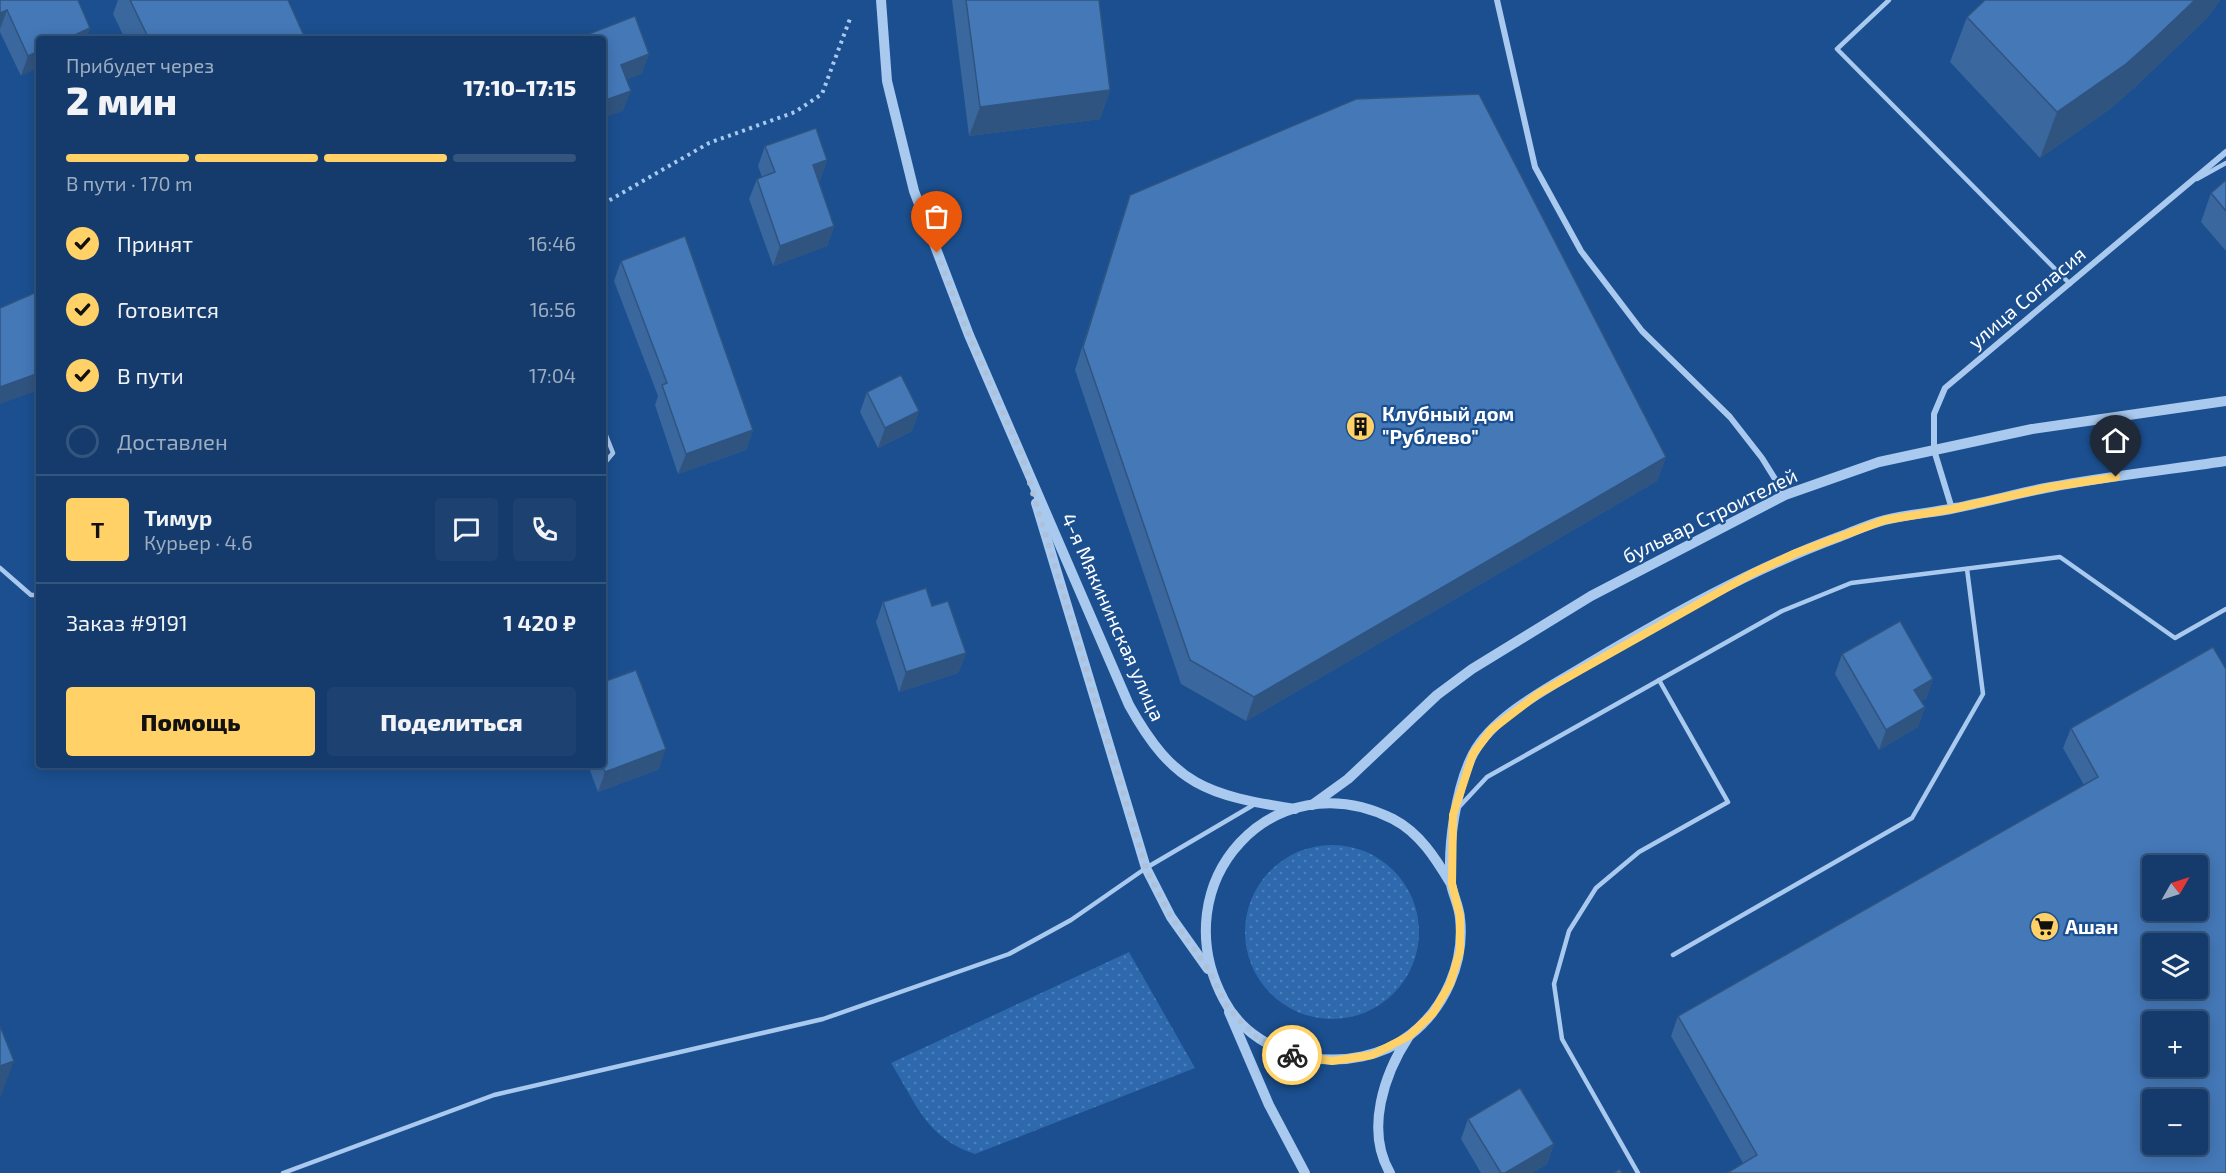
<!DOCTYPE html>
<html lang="ru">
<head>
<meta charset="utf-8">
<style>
	body { margin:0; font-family:"Exo 2",sans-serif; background:#1d4271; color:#f1f3f6; height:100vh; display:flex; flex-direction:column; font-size:22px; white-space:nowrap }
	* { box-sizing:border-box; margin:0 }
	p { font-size:20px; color:#9dadc1 }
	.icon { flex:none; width:33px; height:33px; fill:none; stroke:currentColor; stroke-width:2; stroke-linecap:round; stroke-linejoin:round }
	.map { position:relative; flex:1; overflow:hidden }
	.side { position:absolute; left:36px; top:36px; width:570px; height:732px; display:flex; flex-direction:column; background:#143b6b; border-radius:6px; box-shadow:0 3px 15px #0003,0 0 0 2px #33557e }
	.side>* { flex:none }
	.needle { width:39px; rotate:51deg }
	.controls { position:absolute; left:2142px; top:855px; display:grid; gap:12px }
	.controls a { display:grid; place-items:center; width:66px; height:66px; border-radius:6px; background:#143b6b; box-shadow:0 3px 15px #0003,0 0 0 2px #33557e; font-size:30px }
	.pin { position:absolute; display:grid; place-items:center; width:51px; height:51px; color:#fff; margin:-62px -26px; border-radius:50% 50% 50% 0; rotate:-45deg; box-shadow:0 0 6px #0007 }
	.pin .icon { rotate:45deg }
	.courier { position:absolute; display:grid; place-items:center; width:60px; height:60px; margin:-30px; border:4px solid #ffd166; border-radius:50%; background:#fff; color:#222; box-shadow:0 2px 8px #0007 }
	.headline em { font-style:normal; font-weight:800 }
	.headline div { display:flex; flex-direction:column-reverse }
	.headline { display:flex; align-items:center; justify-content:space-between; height:102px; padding:0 30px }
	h1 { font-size:39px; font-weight:800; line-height:45px }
	.bar { display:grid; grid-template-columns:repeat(4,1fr); gap:9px 6px; align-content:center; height:72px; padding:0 30px }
	.bar i { height:8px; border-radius:4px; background:#33557e }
	.bar .active { background:#ffd166 }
	.bar p { grid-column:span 4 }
	.line { display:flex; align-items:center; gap:15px; padding:0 30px; border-top:2px solid #33557e }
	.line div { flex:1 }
	.round { display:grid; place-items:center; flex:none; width:63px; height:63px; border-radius:6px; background:#1d4271 }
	ol { padding:0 30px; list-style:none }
	li { display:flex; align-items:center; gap:18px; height:66px }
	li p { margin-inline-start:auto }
	li .icon { padding:6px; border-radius:50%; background:#ffd166; color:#111; stroke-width:4 }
	li:last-child { color:#9dadc1 }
	li i { width:33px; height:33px; border:3px solid #33557e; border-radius:50% }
	.action { display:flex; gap:12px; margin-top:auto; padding:12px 30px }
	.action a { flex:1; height:69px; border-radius:6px; background:#ffd166; color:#111; font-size:24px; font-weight:800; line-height:69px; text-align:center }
	.action a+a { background:#1d4271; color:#f1f3f6 }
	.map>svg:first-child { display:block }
	.grass { fill:url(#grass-dots) }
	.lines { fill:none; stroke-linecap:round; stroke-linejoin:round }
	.path { stroke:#a9c9ee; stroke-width:4; stroke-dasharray:3 4.5; stroke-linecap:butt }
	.service { stroke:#a9c9ee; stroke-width:4.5 }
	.minor { stroke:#a9c9ee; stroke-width:6 }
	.tertiary { stroke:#a9c9ee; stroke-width:10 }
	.wall { fill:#3a679d }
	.shaded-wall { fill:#305480 }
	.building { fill:#4478b7; stroke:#305480; stroke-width:1.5; fill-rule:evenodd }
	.done { stroke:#afc1d8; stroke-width:6; stroke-dasharray:0 10.8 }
	.route { stroke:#ffd166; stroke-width:8 }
	.labels { text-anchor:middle; stroke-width:4.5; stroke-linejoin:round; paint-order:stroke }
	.street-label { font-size:20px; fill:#fff; stroke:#1b4f8f }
	.poi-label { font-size:20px; font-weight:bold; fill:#fff; stroke:#1b4f8f; text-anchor:start }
</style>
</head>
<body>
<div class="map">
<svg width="2226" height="1173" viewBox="0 0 2226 1173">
	<defs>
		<pattern id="grass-dots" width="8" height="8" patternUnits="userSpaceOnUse" patternTransform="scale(1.5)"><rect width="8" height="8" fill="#2e69ad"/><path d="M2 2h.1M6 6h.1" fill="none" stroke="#4d80b9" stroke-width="1.8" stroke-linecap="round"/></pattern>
	</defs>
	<rect width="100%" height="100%" fill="#1b4f8f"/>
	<g class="grass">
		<circle cx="1332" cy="932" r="87"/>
		<path d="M1129,952L1195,1068L975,1154C926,1138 916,1103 891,1063Z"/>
	</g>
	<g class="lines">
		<polyline class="path" points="603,204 709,143 795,112 822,94 851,16"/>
		<g class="service">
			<polyline points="1889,0 1837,49 2070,284"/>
			<polyline points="2197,179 2226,163"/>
			<polyline points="603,428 613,453 603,465"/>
			<polyline points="0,568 31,595 39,595"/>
			<polyline points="1459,807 1487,777 1782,611 1851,583 2060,557 2175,638 2226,609"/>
			<polyline points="1673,955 1912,818 1983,694 1967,569"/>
			<polyline points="283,1173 494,1095 823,1019 1009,954 1071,920 1146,868 1255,804"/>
			<polyline points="1638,1173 1562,1039 1554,984 1569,931 1596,888 1639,852 1728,802 1659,680"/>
		</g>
		<g class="minor">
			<polyline points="1497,0 1535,167 1581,251 1642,331 1730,417 1762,458 1785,495"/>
			<polyline points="1952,509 1934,450 1934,414 1945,388 2226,152"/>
		</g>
		<g class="tertiary">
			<path d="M881,0L887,81L914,191L969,335L1129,705C1174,786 1207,795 1295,809"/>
			<polyline points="1036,503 1146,868 1171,917 1208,969"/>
			<polyline points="1312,805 1348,779 1437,695 1472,669 1591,596 1785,495 1879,462 2032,429 2226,401"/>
			<path d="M1451,884C1436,859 1420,833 1393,819C1273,759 1161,882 1224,1000C1258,1065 1355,1077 1410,1035C1445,1008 1465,962 1460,918C1459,906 1453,895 1451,884C1447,847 1456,787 1473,754C1494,714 1554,685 1591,662C1669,616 1750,570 1836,538C1852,532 1869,524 1885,520C1908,514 1932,513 1955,508C1987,502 2019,493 2051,487C2109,476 2168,470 2226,461"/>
			<polyline points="1229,1012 1269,1105 1305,1173"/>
			<path d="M1390,1173C1365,1130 1384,1074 1409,1036"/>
		</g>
	</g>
	<g class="wall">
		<polygon points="0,0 90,28 86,39 39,39 21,76 0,32"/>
		<polygon points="118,0 288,0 305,38 304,39 125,39 113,14"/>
		<polygon points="952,0 1099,0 1110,90 1100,119 969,136"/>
		<polygon points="1985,0 2220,0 2207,18 2136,86 2110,109 2040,158 1950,62 1967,17"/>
		<polygon points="765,146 827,160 820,180 818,181 834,226 827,246 773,266 749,199 757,179 762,177 758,166"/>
		<polygon points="2226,180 2226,251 2201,222 2211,193"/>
		<polygon points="1130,195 1666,457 1657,481 1246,721 1181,684 1075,370 1122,219"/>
		<polygon points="621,261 753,430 746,450 678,474 655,405 658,396 614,281"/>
		<polygon points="867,392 919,411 912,431 878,448 860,412"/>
		<polygon points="883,602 932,606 966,653 958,673 899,692 876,622"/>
		<polygon points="1842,654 1933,679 1926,699 1921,701 1925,707 1918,727 1879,750 1835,674"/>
		<polygon points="2226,669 2226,1173 1743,1163 1671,1036 1678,1016 2084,785 2063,748 2071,728"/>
		<polygon points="588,765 603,765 659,769 598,792"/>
		<polygon points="1468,1119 1554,1144 1547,1164 1532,1173 1481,1173 1461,1139"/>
	</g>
	<g class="shaded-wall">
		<polygon points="2195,0 2220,0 2207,18 2136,86 2110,109 2040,158 2057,112"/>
		<polygon points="7,10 0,29 0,13"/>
		<polygon points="90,28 86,39 66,39"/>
		<polygon points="39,51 39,68 21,76 28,56"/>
		<polygon points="649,54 642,74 613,85 621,65"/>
		<polygon points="1110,90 1100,119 969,136 980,107"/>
		<polygon points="631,91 623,111 603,118 603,101"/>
		<polygon points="827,160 820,180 806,185 813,165"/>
		<polygon points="834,226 827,246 773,266 780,246"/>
		<polygon points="39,373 39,390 0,404 0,387"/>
		<polygon points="919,411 912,431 878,448 885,428"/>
		<polygon points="753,430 746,450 678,474 686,454"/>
		<polygon points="1666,457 1657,481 1246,721 1254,697"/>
		<polygon points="966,653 958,673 899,692 906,672"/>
		<polygon points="1933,679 1926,699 1907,710 1914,690"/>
		<polygon points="1925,707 1918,727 1879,750 1886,730"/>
		<polygon points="666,749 659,769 598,792 605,772"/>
		<polygon points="14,1061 1,1096 0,1097 0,1066"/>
		<polygon points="1554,1144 1547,1164 1532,1173 1505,1173"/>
	</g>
	<g class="building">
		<polygon points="0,0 78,0 90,28 66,39 39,39 39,51 28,56 7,10 0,13"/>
		<polygon points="130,0 288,0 305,38 302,39 149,39"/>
		<polygon points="966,0 1099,0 1110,90 980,107"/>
		<polygon points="1985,0 2195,0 2153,40 2126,64 2057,112 1967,17"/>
		<polygon points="635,16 649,54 621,65 631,91 603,101 603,39 576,39"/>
		<polygon points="1479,94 1666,457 1254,697 1190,660 1083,347 1130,195 1356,99"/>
		<polygon points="816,128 827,160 813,165 834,226 780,246 757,179 775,172 765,146"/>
		<polygon points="2226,180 2226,211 2211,193"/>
		<polygon points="685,236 753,430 686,454 662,385 667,383 621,261"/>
		<polygon points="39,291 39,373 0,387 0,308"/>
		<polygon points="901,375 919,411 885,428 867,392"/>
		<polygon points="926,588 932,606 948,601 966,653 906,672 883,602"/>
		<polygon points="1900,621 1933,679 1914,690 1925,707 1886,730 1842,654"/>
		<path d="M2213,647L2226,669V1173H1727L1757,1155L1678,1016L2098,777L2071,728ZM2152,866H2198V910H2152ZM2152,944H2198V988H2152ZM2152,1022H2198V1066H2152ZM2152,1100H2198V1144H2152Z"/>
		<polygon points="636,670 666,749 605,772 602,765 603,682"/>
		<polygon points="0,1026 14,1061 0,1066"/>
		<polygon points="1520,1088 1554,1144 1505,1173 1501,1173 1468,1119"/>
		<polygon points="1620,1169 1622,1173 1613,1173"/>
	</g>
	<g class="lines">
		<polyline class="done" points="937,253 969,335 1021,453 1146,868 1171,917 1209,970 1227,1007 1255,1036 1292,1055"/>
		<polyline class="route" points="1292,1055 1332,1061 1372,1055 1409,1036 1433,1013 1450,984 1460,951 1460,916 1452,884 1453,815 1473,754 1491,730 1538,694 1753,573 1796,553 1885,520 1952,509 2050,487 2116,477"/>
	</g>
	<defs>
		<symbol id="building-disc" viewBox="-11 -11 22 22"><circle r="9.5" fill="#ffd166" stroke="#1b4f8f"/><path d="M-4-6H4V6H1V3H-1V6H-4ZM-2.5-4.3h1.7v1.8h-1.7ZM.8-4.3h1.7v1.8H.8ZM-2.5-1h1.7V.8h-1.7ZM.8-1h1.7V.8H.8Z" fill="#111"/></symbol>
		<symbol id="supermarket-disc" viewBox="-11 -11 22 22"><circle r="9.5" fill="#ffd166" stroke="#1b4f8f"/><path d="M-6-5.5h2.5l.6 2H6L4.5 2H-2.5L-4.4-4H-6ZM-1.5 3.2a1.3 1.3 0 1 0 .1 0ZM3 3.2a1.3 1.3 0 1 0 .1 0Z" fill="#111"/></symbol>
	</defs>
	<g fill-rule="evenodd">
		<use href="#building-disc" x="1344" y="410" width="33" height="33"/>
		<use href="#supermarket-disc" x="2028" y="910" width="33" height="33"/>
	</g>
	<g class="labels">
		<g class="street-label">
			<text transform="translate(2027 298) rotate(-40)" y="7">улица Согласия</text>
			<text transform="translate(1710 516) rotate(-26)" y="7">бульвар Строителей</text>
			<text transform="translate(1113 617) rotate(66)" y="7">4-я Мякининская улица</text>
		</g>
		<g class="poi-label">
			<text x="1382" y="421">Клубный дом<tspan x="1382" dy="23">"Рублево"</tspan></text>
			<text x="2065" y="934">Ашан</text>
		</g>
	</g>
</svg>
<div class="controls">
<a><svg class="needle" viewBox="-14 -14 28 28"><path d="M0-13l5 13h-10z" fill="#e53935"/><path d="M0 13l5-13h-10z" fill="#9dadc1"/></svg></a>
<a><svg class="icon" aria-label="layers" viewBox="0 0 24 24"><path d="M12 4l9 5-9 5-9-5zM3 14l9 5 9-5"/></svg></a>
<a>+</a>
<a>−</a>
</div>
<div class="pin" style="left:937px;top:253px;background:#ea580c"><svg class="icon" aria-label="bag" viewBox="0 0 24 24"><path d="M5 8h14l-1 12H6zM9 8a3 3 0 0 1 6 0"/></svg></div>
<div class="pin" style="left:2116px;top:477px;background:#1f2937"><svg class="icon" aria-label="home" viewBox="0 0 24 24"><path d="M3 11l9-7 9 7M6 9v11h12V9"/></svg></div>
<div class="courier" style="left:1292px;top:1055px"><svg class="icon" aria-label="bike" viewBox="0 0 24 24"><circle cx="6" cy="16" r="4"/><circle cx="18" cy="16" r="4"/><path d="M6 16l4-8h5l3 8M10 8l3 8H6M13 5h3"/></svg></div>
<section class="side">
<div class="headline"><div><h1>2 мин</h1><p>Прибудет через</p></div><em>17:10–17:15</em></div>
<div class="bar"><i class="active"></i><i class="active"></i><i class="active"></i><i></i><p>В пути · 170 m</p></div>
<ol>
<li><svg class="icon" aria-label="check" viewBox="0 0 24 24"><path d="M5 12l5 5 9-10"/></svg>Принят<p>16:46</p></li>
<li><svg class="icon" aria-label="check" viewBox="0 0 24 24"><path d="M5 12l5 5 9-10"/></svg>Готовится<p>16:56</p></li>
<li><svg class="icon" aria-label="check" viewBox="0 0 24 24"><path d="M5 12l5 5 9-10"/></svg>В пути<p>17:04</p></li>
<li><i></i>Доставлен</li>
</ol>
<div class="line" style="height:108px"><b class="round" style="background:#ffd166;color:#111">Т</b><div><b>Тимур</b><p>Курьер · 4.6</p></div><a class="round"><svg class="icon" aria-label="chat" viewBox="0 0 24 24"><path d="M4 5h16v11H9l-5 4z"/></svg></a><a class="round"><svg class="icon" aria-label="phone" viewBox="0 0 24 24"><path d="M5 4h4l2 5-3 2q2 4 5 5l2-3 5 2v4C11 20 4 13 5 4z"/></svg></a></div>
<div class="line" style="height:78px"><div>Заказ #9191</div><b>1 420 ₽</b></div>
<div class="action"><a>Помощь</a><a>Поделиться</a></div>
</section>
</div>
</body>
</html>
